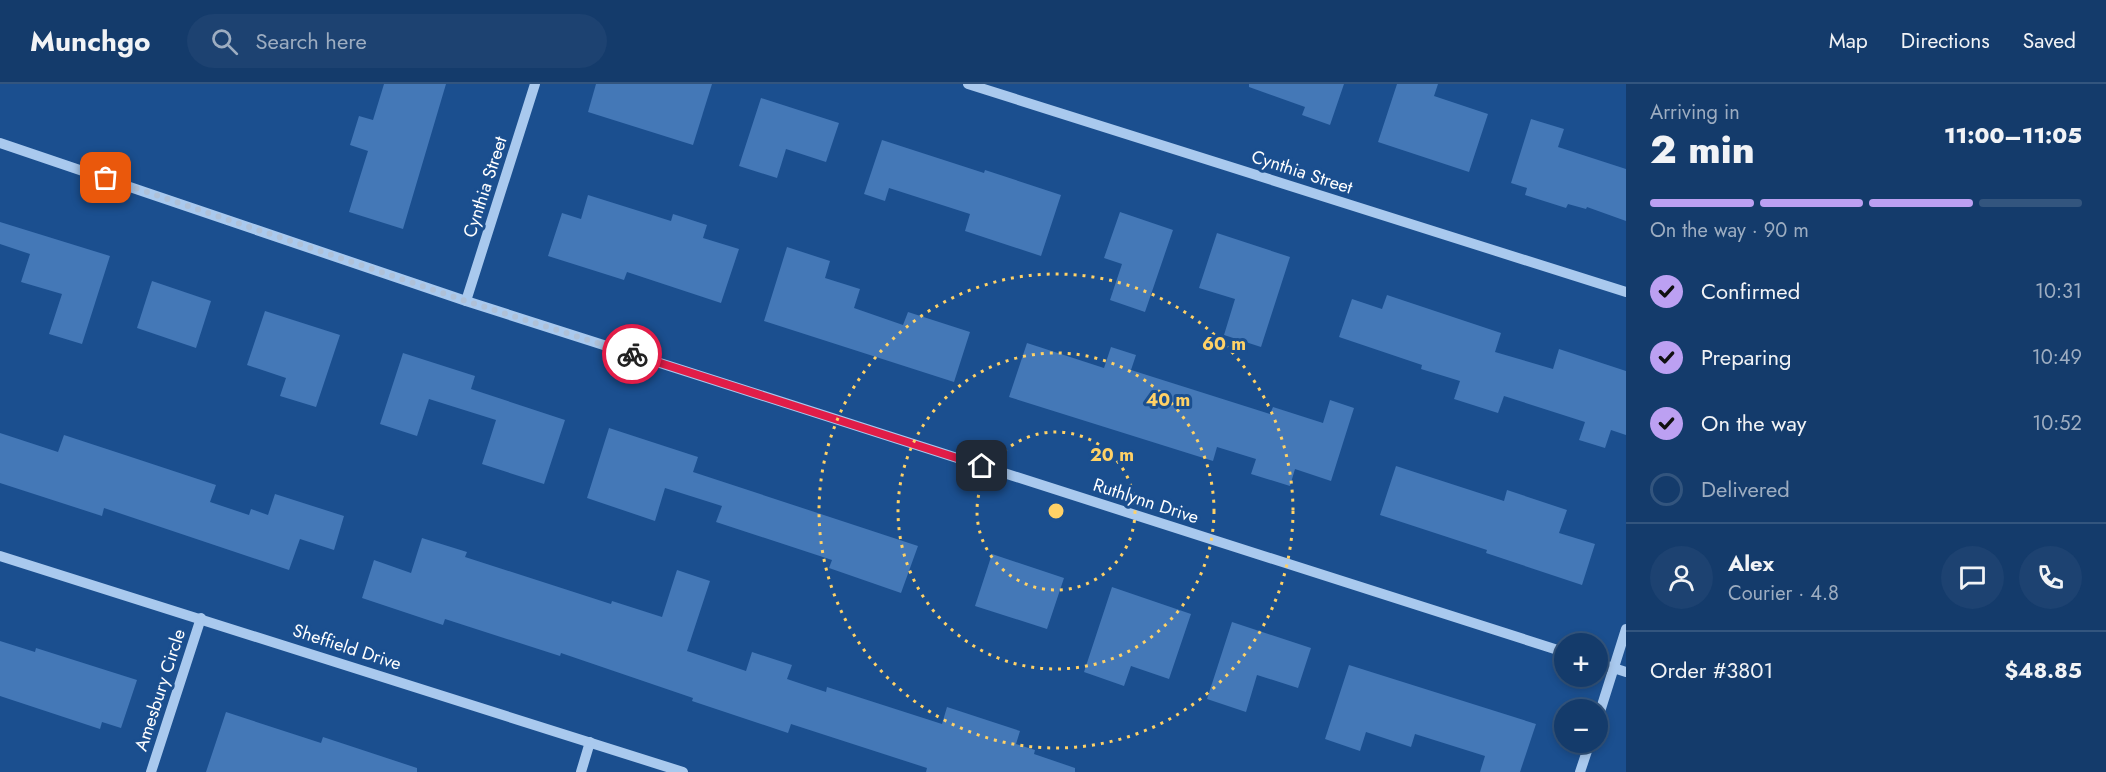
<!DOCTYPE html>
<html lang="en">
<head>
<meta charset="utf-8">
<style>
	body { margin:0; font-family:Jost,sans-serif; background:#1d4271; color:#f1f3f6; height:100vh; display:flex; flex-direction:column; font-size:22px; white-space:nowrap }
	* { box-sizing:border-box; margin:0 }
	p { font-size:20px; color:#9dadc1 }
	.icon { flex:none; width:33px; height:33px; fill:none; stroke:currentColor; stroke-width:2; stroke-linecap:round; stroke-linejoin:round }
	.map { position:relative; flex:1; overflow:hidden }
	.side { display:flex; flex-direction:column; background:#143b6b; width:480px }
	.side>* { flex:none }
	.controls { position:absolute; left:1554px; top:549px; display:grid; gap:12px }
	.controls a { display:grid; place-items:center; width:54px; height:54px; border-radius:50%; background:#143b6b; box-shadow:0 3px 9px #0003,0 0 0 2px #33557e; font-size:30px }
	.pin { position:absolute; display:grid; place-items:center; width:51px; height:51px; color:#fff; margin:-26px; border-radius:12px; box-shadow:0 3px 9px #0006 }
	.courier { position:absolute; display:grid; place-items:center; width:60px; height:60px; margin:-30px; border:4px solid #e11d48; border-radius:50%; background:#fff; color:#222; box-shadow:0 2px 8px #0007 }
	.summary em { font-style:normal; font-weight:800 }
	.summary div { display:flex; flex-direction:column-reverse }
	.summary { display:flex; align-items:center; justify-content:space-between; height:102px; padding:0 24px }
	h1 { font-size:39px; font-weight:800; line-height:45px }
	.bar { display:grid; grid-template-columns:repeat(4,1fr); gap:9px 6px; align-content:center; height:72px; padding:0 24px }
	.bar i { height:8px; border-radius:4px; background:#33557e }
	.bar .current { background:#bca0f2 }
	.bar p { grid-column:span 4 }
	.line { display:flex; align-items:center; gap:15px; padding:0 24px; border-top:2px solid #33557e }
	.line div { flex:1 }
	.round { display:grid; place-items:center; flex:none; width:63px; height:63px; border-radius:32px; background:#1d4271 }
	ol { padding:0 24px; list-style:none }
	li { display:flex; align-items:center; gap:18px; height:66px }
	li p { margin-inline-start:auto }
	li .icon { padding:6px; border-radius:50%; background:#bca0f2; color:#111; stroke-width:4 }
	li:last-child { color:#9dadc1 }
	li i { width:33px; height:33px; border:3px solid #33557e; border-radius:50% }
	header { display:flex; align-items:center; gap:36px; box-sizing:border-box; height:84px; padding:0 30px; background:#143b6b; border-bottom:2px solid #33557e }
	header strong { font-size:28px }
	nav { display:flex; gap:33px; margin-inline-start:auto; font-size:21px }
	.search { width:420px; height:54px; background:#1d4271; display:flex; align-items:center; gap:15px; box-sizing:border-box; padding:0 21px; border-radius:33px; color:#9dadc1; font-size:22px }
	main { display:flex; flex:1; min-height:0 }
	.map>svg:first-child { display:block }
	.building { fill:#4478b7 }
	.lines { fill:none; stroke-linecap:round; stroke-linejoin:round }
	.minor { stroke:#a9c9ee; stroke-width:10 }
	.done { stroke:#afc1d8; stroke-width:6; stroke-dasharray:0 10.8 }
	.route { stroke:#e11d48; stroke-width:8 }
	.ring { fill:none; stroke:#ffd166; stroke-width:3; stroke-dasharray:3 6 }
	.labels { text-anchor:middle; stroke-width:6; stroke-linejoin:round; paint-order:stroke }
	.street-label { font-size:18px; fill:#fff; stroke:#1b4f8f }
	.centre { fill:#ffd166; stroke:#1b4f8f; stroke-width:3 }
	.ring-label { font-size:18px; text-anchor:middle; font-weight:bold; fill:#ffd166; stroke:#1b4f8f; stroke-width:6; stroke-linejoin:round; paint-order:stroke }
</style>
</head>
<body>
<header>
<strong>Munchgo</strong>
<div class="search"><svg class="icon" aria-label="search" viewBox="0 0 24 24"><circle cx="10" cy="10" r="6"/><path d="M15 15l6 6"/></svg>Search here</div>
<nav><a>Map</a><a>Directions</a><a>Saved</a></nav>
</header>
<main>
<div class="map">
<svg width="1626" height="688" viewBox="0 0 1626 688">
	<rect width="100%" height="100%" fill="#1b4f8f"/>
	<g class="building">
		<polygon points="384,0 446,0 403,145 349,128 368,67 350,61 359,32 373,36"/>
		<polygon points="596,0 712,0 693,61 588,28"/>
		<polygon points="1249,0 1344,0 1330,41 1302,31 1305,23 1249,3"/>
		<polygon points="1397,0 1438,0 1434,12 1488,30 1469,88 1378,58"/>
		<polygon points="761,14 839,39 826,78 786,65 777,94 739,82"/>
		<polygon points="1531,35 1564,45 1558,63 1626,85 1626,137 1587,123 1586,125 1568,120 1566,124 1525,111 1527,104 1511,99"/>
		<polygon points="882,56 984,89 985,86 1061,111 1041,172 965,147 970,130 889,104 885,117 864,110"/>
		<polygon points="588,111 671,137 673,130 707,141 703,154 739,165 721,219 627,188 624,196 548,172 562,129 581,135"/>
		<polygon points="1120,128 1173,146 1145,228 1110,216 1122,180 1104,174"/>
		<polygon points="0,138 110,172 82,260 49,250 62,210 21,198 30,170 0,160"/>
		<polygon points="1217,149 1290,173 1261,263 1224,251 1235,215 1199,204"/>
		<polygon points="787,163 830,177 825,194 860,205 854,224 903,241 908,228 970,248 954,298 764,237"/>
		<polygon points="152,197 211,217 196,264 137,244"/>
		<polygon points="1387,211 1501,249 1495,268 1553,285 1559,265 1626,287 1626,351 1611,346 1605,364 1579,356 1585,338 1504,312 1498,329 1454,315 1460,297 1421,285 1422,281 1339,253 1352,215 1382,225"/>
		<polygon points="265,227 340,251 316,323 280,312 286,294 247,281"/>
		<polygon points="1027,259 1104,284 1111,263 1136,271 1131,286 1270,330 1273,323 1323,339 1330,316 1354,324 1331,397 1295,385 1290,402 1251,390 1256,375 1217,363 1213,377 1009,313"/>
		<polygon points="403,269 475,292 471,305 565,336 544,400 482,380 496,336 429,315 417,352 380,340"/>
		<polygon points="609,344 698,373 693,388 918,462 901,509 829,484 832,476 716,438 722,422 665,404 655,437 587,414"/>
		<polygon points="0,349 58,368 64,351 122,370 216,401 210,418 249,431 251,425 268,431 275,410 344,432 334,466 300,455 289,486 104,424 102,432 0,399"/>
		<polygon points="1396,382 1504,417 1507,406 1567,426 1559,449 1595,460 1582,501 1486,469 1487,466 1380,431"/>
		<polygon points="422,454 467,468 465,473 611,520 612,517 662,533 677,486 710,497 687,567 746,587 752,568 792,581 787,595 826,608 827,603 942,640 947,623 1020,647 1016,660 1035,666 1034,670 1075,684 1075,688 926,688 927,684 791,640 788,649 692,617 693,614 561,569 560,572 445,535 443,541 362,514 374,476 411,489"/>
		<polygon points="992,470 1064,494 1047,545 975,522"/>
		<polygon points="1112,503 1191,530 1169,595 1131,582 1124,602 1084,588"/>
		<polygon points="1232,538 1311,564 1298,604 1257,591 1246,628 1207,615"/>
		<polygon points="0,557 35,568 36,564 137,596 121,644 102,638 100,645 0,612"/>
		<polygon points="1349,581 1536,640 1520,688 1480,688 1485,672 1415,650 1411,663 1366,648 1360,667 1325,655"/>
		<polygon points="226,628 321,659 323,653 417,684 417,688 206,688"/>
	</g>
	<g class="lines">
		<g class="minor">
			<polyline points="968,0 1626,208"/>
			<polyline points="0,59 466,217 1564,568"/>
			<polyline points="466,217 535,0"/>
			<polyline points="0,472 683,688"/>
			<polyline points="1598,579 1626,588"/>
			<polyline points="1598,634 1626,545"/>
			<polyline points="151,688 201,534"/>
			<polyline points="581,688 590,658"/>
			<polyline points="1580,688 1590,658"/>
		</g>
	</g>
	<g class="lines">
		<polyline class="done" points="106,94 466,217 632,270"/>
		<polyline class="route" points="632,270 982,382"/>
	</g>
	<g class="ring">
		<circle cx="1056" cy="427" r="79"/>
		<circle cx="1056" cy="427" r="158"/>
		<circle cx="1056" cy="427" r="237"/>
	</g>
	<g class="labels">
		<g class="street-label">
			<text transform="translate(1302 88) rotate(18)" y="6">Cynthia Street</text>
			<text transform="translate(485 103) rotate(-72)" y="6">Cynthia Street</text>
			<text transform="translate(1146 417) rotate(18)" y="6">Ruthlynn Drive</text>
			<text transform="translate(347 563) rotate(18)" y="6">Sheffield Drive</text>
			<text transform="translate(160 606) rotate(-72)" y="6">Amesbury Circle</text>
		</g>
	</g>
	<circle cx="1056" cy="427" r="9" class="centre"/>
	<g class="ring-label">
		<text x="1224" y="266">60 m</text>
		<text x="1168" y="322">40 m</text>
		<text x="1112" y="377">20 m</text>
	</g>
</svg>
<div class="controls">
<a>+</a>
<a>−</a>
</div>
<div class="pin" style="left:106px;top:94px;background:#ea580c"><svg class="icon" aria-label="bag" viewBox="0 0 24 24"><path d="M5 8h14l-1 12H6zM9 8a3 3 0 0 1 6 0"/></svg></div>
<div class="pin" style="left:982px;top:382px;background:#1f2937"><svg class="icon" aria-label="home" viewBox="0 0 24 24"><path d="M3 11l9-7 9 7M6 9v11h12V9"/></svg></div>
<div class="courier" style="left:632px;top:270px"><svg class="icon" aria-label="bike" viewBox="0 0 24 24"><circle cx="6" cy="16" r="4"/><circle cx="18" cy="16" r="4"/><path d="M6 16l4-8h5l3 8M10 8l3 8H6M13 5h3"/></svg></div>
</div>
<section class="side">
<div class="summary"><div><h1>2 min</h1><p>Arriving in</p></div><em>11:00–11:05</em></div>
<div class="bar"><i class="current"></i><i class="current"></i><i class="current"></i><i></i><p>On the way · 90 m</p></div>
<ol>
<li><svg class="icon" aria-label="check" viewBox="0 0 24 24"><path d="M5 12l5 5 9-10"/></svg>Confirmed<p>10:31</p></li>
<li><svg class="icon" aria-label="check" viewBox="0 0 24 24"><path d="M5 12l5 5 9-10"/></svg>Preparing<p>10:49</p></li>
<li><svg class="icon" aria-label="check" viewBox="0 0 24 24"><path d="M5 12l5 5 9-10"/></svg>On the way<p>10:52</p></li>
<li><i></i>Delivered</li>
</ol>
<div class="line" style="height:108px"><a class="round"><svg class="icon" aria-label="person" viewBox="0 0 24 24"><circle cx="12" cy="8" r="4"/><path d="M4 21q1-7 8-7t8 7"/></svg></a><div><b>Alex</b><p>Courier · 4.8</p></div><a class="round"><svg class="icon" aria-label="chat" viewBox="0 0 24 24"><path d="M4 5h16v11H9l-5 4z"/></svg></a><a class="round"><svg class="icon" aria-label="phone" viewBox="0 0 24 24"><path d="M5 4h4l2 5-3 2q2 4 5 5l2-3 5 2v4C11 20 4 13 5 4z"/></svg></a></div>
<div class="line" style="height:78px"><div>Order #3801</div><b>$48.85</b></div>
</section>
</main>
</body>
</html>
